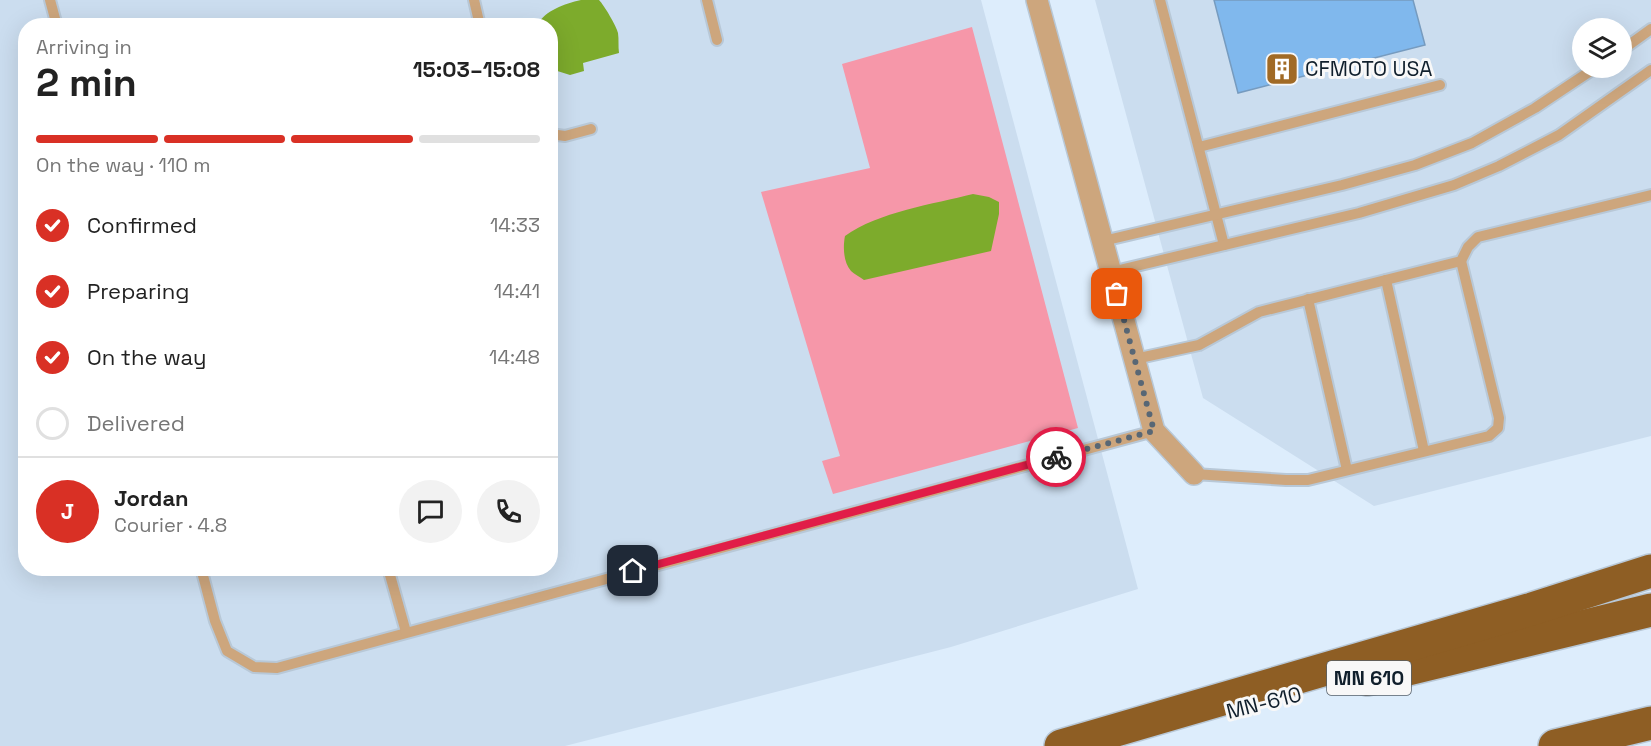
<!DOCTYPE html>
<html lang="en">
<head>
<meta charset="utf-8">
<style>
	body { margin:0; font-family:"Space Grotesk",sans-serif; background:#f2f2f2; color:#222; height:100vh; display:flex; flex-direction:column; font-size:22px; white-space:nowrap }
	* { box-sizing:border-box; margin:0 }
	p { font-size:20px; color:#767676 }
	.icon { flex:none; width:33px; height:33px; fill:none; stroke:currentColor; stroke-width:2; stroke-linecap:round; stroke-linejoin:round }
	.map { position:relative; flex:1; overflow:hidden }
	.drawer { position:absolute; left:18px; top:18px; width:540px; height:558px; display:flex; flex-direction:column; background:#fff; border-radius:24px; box-shadow:0 6px 24px #0002 }
	.drawer>* { flex:none }
	.fabs { position:absolute; left:1572px; top:18px; display:grid; gap:12px }
	.fabs a { display:grid; place-items:center; width:60px; height:60px; border-radius:50%; background:#fff; box-shadow:0 6px 24px #0002; font-size:30px }
	.pin { position:absolute; display:grid; place-items:center; width:51px; height:51px; color:#fff; margin:-26px; border-radius:12px; box-shadow:0 3px 9px #0006 }
	.courier { position:absolute; display:grid; place-items:center; width:60px; height:60px; margin:-30px; border:4px solid #e11d48; border-radius:50%; background:#fff; color:#222; box-shadow:0 2px 8px #0007 }
	.head em { font-style:normal; font-weight:600 }
	.head div { display:flex; flex-direction:column-reverse }
	.head { display:flex; align-items:center; justify-content:space-between; height:102px; padding:0 18px }
	h1 { font-size:39px; font-weight:600; line-height:45px }
	.bar { display:grid; grid-template-columns:repeat(4,1fr); gap:9px 6px; align-content:center; height:72px; padding:0 18px }
	.bar i { height:8px; border-radius:4px; background:#e0e0e0 }
	.bar .on { background:#d93025 }
	.bar p { grid-column:span 4 }
	.line { display:flex; align-items:center; gap:15px; padding:0 18px; border-top:2px solid #e0e0e0 }
	.line div { flex:1 }
	.round { display:grid; place-items:center; flex:none; width:63px; height:63px; border-radius:32px; background:#f2f2f2 }
	ol { padding:0 18px; list-style:none }
	li { display:flex; align-items:center; gap:18px; height:66px }
	li p { margin-inline-start:auto }
	li .icon { padding:6px; border-radius:50%; background:#d93025; color:#fff; stroke-width:4 }
	li:last-child { color:#767676 }
	li i { width:33px; height:33px; border:3px solid #e0e0e0; border-radius:50% }
	.map>svg:first-child { display:block }
	.built { fill:#cbddef; fill-rule:evenodd }
	.green { fill:#f697a9 }
	.water { fill:#7dab2c }
	.building { fill:#80b8ed; stroke:#769bbf; stroke-width:1.5 }
	.lines { fill:none; stroke-linecap:round; stroke-linejoin:round }
	.service-casing { stroke:#b8c8d7; stroke-width:14 }
	.minor-casing { stroke:#b8c8d7; stroke-width:24 }
	.motorway-casing { stroke:#b8c8d7; stroke-width:36 }
	.service { stroke:#cda67d; stroke-width:10 }
	.minor { stroke:#cda67d; stroke-width:21 }
	.motorway { stroke:#8e5e24; stroke-width:33 }
	.done { stroke:#586775; stroke-width:6; stroke-dasharray:0 10.8 }
	.route { stroke:#e11d48; stroke-width:8 }
	.labels { text-anchor:middle; stroke-width:6; stroke-linejoin:round; paint-order:stroke }
	.shield { fill:#f8f8f8; stroke:#566069; stroke-width:1.5 }
	.shield-label { font-size:20px; font-weight:bold; fill:#101f2c }
	.poi-label { font-size:21px; fill:#101f2c; stroke:#f8f8f8; text-anchor:start }
	.street-label { font-size:21px; fill:#101f2c; stroke:#f8f8f8 }
</style>
</head>
<body>
<div class="map">
<svg width="1651" height="746" viewBox="0 0 1651 746">
	<rect width="100%" height="100%" fill="#ddedfc"/>
	<g class="built">
		<path d="M0,0H981L1138,589L951,647L565,746H0ZM26,26H550V568H26Z"/>
		<path d="M1095,0H1651V436L1374,506L1203,398ZM1582,28H1622V68H1582Z"/>
	</g>
	<polygon class="green" points="972,27 1078,428 833,494 822,461 840,456 761,192 870,168 842,64"/>
	<g class="water">
		<path d="M581,0H599C604,5 617,27 618,33C619,40 618,46 619,53L583,63L584,71L570,75L551,69L550,26L537,25C546,10 564,4 581,0Z"/>
		<path d="M973,194L989,197L999,202V214L991,251L864,280C860,277 854,274 851,271C843,262 843,246 845,236C878,212 934,204 973,194Z"/>
	</g>
	<polygon class="building" points="1214,0 1413,0 1425,45 1238,93"/>
	<g class="lines">
		<defs>
			<g id="service">
				<polyline points="50,0 57,26"/>
				<polyline points="474,0 480,26"/>
				<polyline points="707,0 717,40"/>
				<polyline points="1160,0 1224,245"/>
				<polyline points="1622,50 1651,29"/>
				<polyline points="550,134 565,136 591,129"/>
				<polyline points="1199,147 1440,85"/>
				<polyline points="1103,241 1342,185 1415,165 1472,143 1535,108 1595,68"/>
				<polyline points="1111,272 1359,213 1454,185 1499,166 1559,135 1651,70"/>
				<polyline points="1386,280 1424,451"/>
				<polyline points="1308,299 1347,470"/>
				<polyline points="1135,359 1199,345 1259,312 1461,261 1468,247 1478,237 1651,195"/>
				<polyline points="1194,474 1286,480 1308,480 1489,436 1498,428 1499,418 1461,261"/>
				<polyline points="201,568 215,621 227,651 254,667 277,668 1154,431"/>
				<polyline points="388,568 406,632"/>
			</g>
			<polyline id="minor" points="1037,0 1154,431 1194,474"/>
			<g id="motorway">
				<polyline points="1367,679 1651,610"/>
				<polyline points="1061,746 1532,609 1651,571"/>
				<polyline points="1555,746 1651,723"/>
			</g>
		</defs>
		<use href="#service" class="service-casing"/>
		<use href="#minor" class="minor-casing"/>
		<use href="#motorway" class="motorway-casing"/>
		<use href="#service" class="service"/>
		<use href="#minor" class="minor"/>
		<use href="#motorway" class="motorway"/>
	</g>
	<g class="lines">
		<polyline class="done" points="1056,457 1154,431 1117,294"/>
		<polyline class="route" points="633,571 1056,457"/>
	</g>
	<defs>
		<symbol id="building-square" viewBox="-11 -11 22 22"><rect x="-9" y="-9" width="18" height="18" rx="4" fill="#a16a25" stroke="#f8f8f8"/><path d="M-4-6H4V6H1V3H-1V6H-4ZM-2.5-4.3h1.7v1.8h-1.7ZM.8-4.3h1.7v1.8H.8ZM-2.5-1h1.7V.8h-1.7ZM.8-1h1.7V.8H.8Z" fill="#fff"/></symbol>
	</defs>
	<g fill-rule="evenodd">
		<use href="#building-square" x="1263" y="50" width="38" height="38"/>
	</g>
	<g class="labels">
		<rect class="shield" x="1327" y="661" width="84" height="34" rx="4.5"/>
		<g class="shield-label">
			<text x="1369" y="685">MN 610</text>
		</g>
		<g class="poi-label">
			<text x="1305" y="76">CFMOTO USA</text>
		</g>
		<g class="street-label">
			<text transform="translate(1264 703) rotate(-14)" y="7">MN-610</text>
		</g>
	</g>
</svg>
<div class="fabs">
<a><svg class="icon" aria-label="layers" viewBox="0 0 24 24"><path d="M12 4l9 5-9 5-9-5zM3 14l9 5 9-5"/></svg></a>
</div>
<div class="pin" style="left:1117px;top:294px;background:#ea580c"><svg class="icon" aria-label="bag" viewBox="0 0 24 24"><path d="M5 8h14l-1 12H6zM9 8a3 3 0 0 1 6 0"/></svg></div>
<div class="pin" style="left:633px;top:571px;background:#1f2937"><svg class="icon" aria-label="home" viewBox="0 0 24 24"><path d="M3 11l9-7 9 7M6 9v11h12V9"/></svg></div>
<div class="courier" style="left:1056px;top:457px"><svg class="icon" aria-label="bike" viewBox="0 0 24 24"><circle cx="6" cy="16" r="4"/><circle cx="18" cy="16" r="4"/><path d="M6 16l4-8h5l3 8M10 8l3 8H6M13 5h3"/></svg></div>
<section class="drawer">
<div class="head"><div><h1>2 min</h1><p>Arriving in</p></div><em>15:03–15:08</em></div>
<div class="bar"><i class="on"></i><i class="on"></i><i class="on"></i><i></i><p>On the way · 110 m</p></div>
<ol>
<li><svg class="icon" aria-label="check" viewBox="0 0 24 24"><path d="M5 12l5 5 9-10"/></svg>Confirmed<p>14:33</p></li>
<li><svg class="icon" aria-label="check" viewBox="0 0 24 24"><path d="M5 12l5 5 9-10"/></svg>Preparing<p>14:41</p></li>
<li><svg class="icon" aria-label="check" viewBox="0 0 24 24"><path d="M5 12l5 5 9-10"/></svg>On the way<p>14:48</p></li>
<li><i></i>Delivered</li>
</ol>
<div class="line" style="height:108px"><b class="round" style="background:#d93025;color:#fff">J</b><div><b>Jordan</b><p>Courier · 4.8</p></div><a class="round"><svg class="icon" aria-label="chat" viewBox="0 0 24 24"><path d="M4 5h16v11H9l-5 4z"/></svg></a><a class="round"><svg class="icon" aria-label="phone" viewBox="0 0 24 24"><path d="M5 4h4l2 5-3 2q2 4 5 5l2-3 5 2v4C11 20 4 13 5 4z"/></svg></a></div>
</section>
</div>
</body>
</html>
